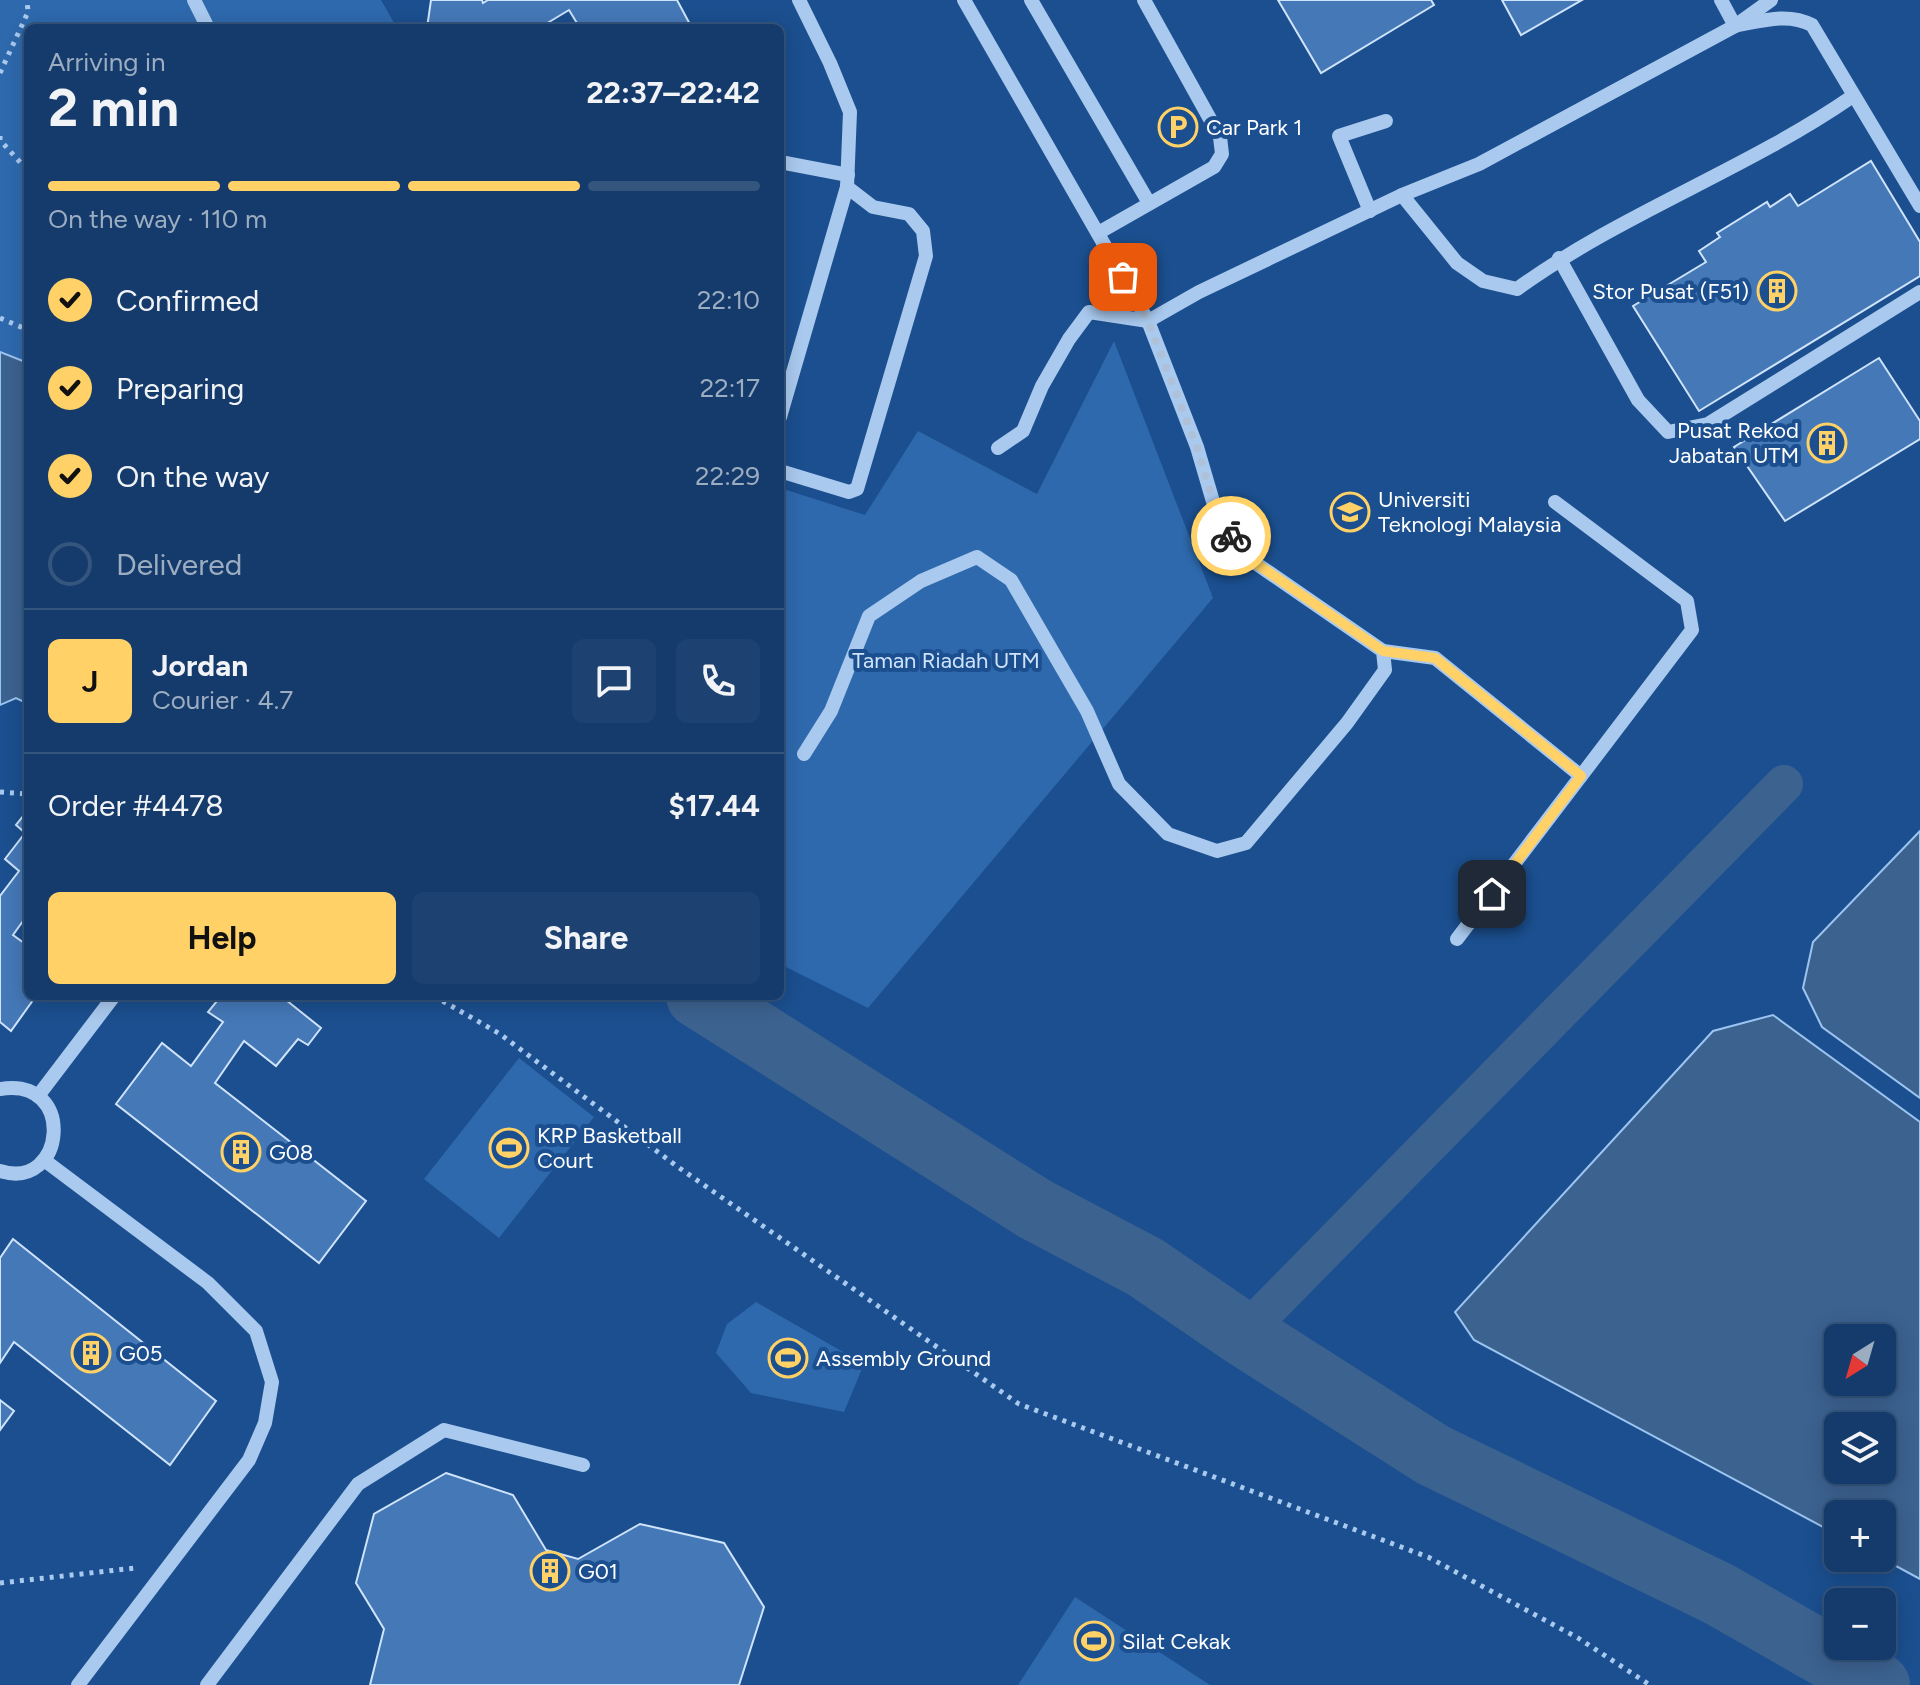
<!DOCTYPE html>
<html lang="en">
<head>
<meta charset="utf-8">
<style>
	body { margin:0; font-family:Figtree,sans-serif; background:#1d4271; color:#f1f3f6; height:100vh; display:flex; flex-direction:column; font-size:30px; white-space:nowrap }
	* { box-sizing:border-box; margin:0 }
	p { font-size:26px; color:#9dadc1 }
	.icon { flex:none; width:44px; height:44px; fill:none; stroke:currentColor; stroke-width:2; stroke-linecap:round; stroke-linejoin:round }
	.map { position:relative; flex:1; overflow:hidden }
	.drawer { position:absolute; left:24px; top:24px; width:760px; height:976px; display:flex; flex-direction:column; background:#143b6b; border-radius:12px; box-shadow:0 4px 20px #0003,0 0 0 2px #33557e }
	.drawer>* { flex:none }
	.needle { width:52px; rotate:217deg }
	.fabs { position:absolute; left:1824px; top:1324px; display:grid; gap:16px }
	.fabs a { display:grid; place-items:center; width:72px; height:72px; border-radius:12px; background:#143b6b; box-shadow:0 4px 20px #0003,0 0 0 2px #33557e; font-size:40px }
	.pin { position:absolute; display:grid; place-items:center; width:68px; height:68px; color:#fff; margin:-34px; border-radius:16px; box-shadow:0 4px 12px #0006 }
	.courier { position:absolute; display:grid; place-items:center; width:80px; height:80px; margin:-40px; border:6px solid #ffd166; border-radius:50%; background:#fff; color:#222; box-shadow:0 2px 10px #0007 }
	.summary em { font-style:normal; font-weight:700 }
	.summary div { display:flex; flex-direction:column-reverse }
	.summary { display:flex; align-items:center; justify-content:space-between; height:136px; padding:0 24px }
	h1 { font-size:52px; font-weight:700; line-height:60px }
	.bar { display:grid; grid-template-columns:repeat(4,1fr); gap:12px 8px; align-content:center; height:96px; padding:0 24px }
	.bar i { height:10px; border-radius:6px; background:#33557e }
	.bar .on { background:#ffd166 }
	.bar p { grid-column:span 4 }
	.line { display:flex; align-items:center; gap:20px; padding:0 24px; border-top:2px solid #33557e }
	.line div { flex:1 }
	.round { display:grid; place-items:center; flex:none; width:84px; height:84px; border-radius:12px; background:#1d4271 }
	ol { padding:0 24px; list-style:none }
	li { display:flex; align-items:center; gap:24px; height:88px }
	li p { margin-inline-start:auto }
	li .icon { padding:8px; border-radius:50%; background:#ffd166; color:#111; stroke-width:4 }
	li:last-child { color:#9dadc1 }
	li i { width:44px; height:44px; border:4px solid #33557e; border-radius:50% }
	.action { display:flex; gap:16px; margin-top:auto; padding:16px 24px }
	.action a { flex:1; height:92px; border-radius:12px; background:#ffd166; color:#111; font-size:32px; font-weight:700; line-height:92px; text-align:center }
	.action a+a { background:#1d4271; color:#f1f3f6 }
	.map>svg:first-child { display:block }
	.green { fill:#2e69ad }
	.water { fill:#3c6290; stroke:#9cc4f0; stroke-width:2; fill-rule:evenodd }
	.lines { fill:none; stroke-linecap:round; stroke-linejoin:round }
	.canal { stroke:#3c6290; stroke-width:38 }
	.river { stroke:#3c6290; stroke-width:64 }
	.building { fill:#4478b7; stroke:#cfe3fa; stroke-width:2 }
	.path { stroke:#a9c9ee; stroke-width:5; stroke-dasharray:4 6; stroke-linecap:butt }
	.minor { stroke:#a9c9ee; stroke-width:14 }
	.done { stroke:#afc1d8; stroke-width:8; stroke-dasharray:0 14.4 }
	.route { stroke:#ffd166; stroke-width:10 }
	.labels { text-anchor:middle; stroke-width:8; stroke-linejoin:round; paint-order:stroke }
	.poi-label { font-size:22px; fill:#fff; stroke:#1b4f8f; text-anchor:start }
	.park-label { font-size:22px; fill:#cfe3fa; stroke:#1b4f8f }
</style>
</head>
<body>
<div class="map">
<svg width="1920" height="1685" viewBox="0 0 1920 1685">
	<rect width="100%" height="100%" fill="#1b4f8f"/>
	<g class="green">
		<polygon points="0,0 381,0 397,28 28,28 28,363 0,352"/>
		<polygon points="1114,341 1213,598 868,1008 780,964 780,488 865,515 918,431 1037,494"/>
		<polygon points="519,1058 594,1117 499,1238 424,1179"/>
		<polygon points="756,1302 864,1364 844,1412 751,1393 716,1353 727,1324"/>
		<polygon points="1075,1597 1210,1685 1018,1685"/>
	</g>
	<g class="water">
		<polygon points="0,352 28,363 28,704 16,698 0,705"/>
		<polygon points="1920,831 1920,1098 1822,1027 1803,988 1813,942"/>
		<path d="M1773,1015L1920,1122V1579L1881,1558L1882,1514H1838V1535L1474,1340L1455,1312L1713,1031ZM1838,1338H1882V1382H1838ZM1882,1426V1470H1838V1426Z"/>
	</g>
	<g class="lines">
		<polyline class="canal" points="1243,1334 1784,784"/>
		<polyline class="river" points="698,996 1035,1209 1145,1267 1243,1334 1433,1455 1719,1594 1878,1685"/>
	</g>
	<g class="building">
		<polygon points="431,0 482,0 483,3 488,0 677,0 692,28 580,28 569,10 539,28 427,28"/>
		<polygon points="1278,0 1431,0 1434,5 1321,73"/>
		<polygon points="1502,0 1582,0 1521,35"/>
		<polygon points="1871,161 1920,242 1920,276 1699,411 1633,306 1706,262 1699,251 1720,237 1717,233 1767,202 1770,207 1790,194 1798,206"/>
		<polygon points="1879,358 1920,421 1920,439 1785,521 1734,447"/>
		<polygon points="28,810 28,914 13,935 28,946 28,996 36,996 11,1031 0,1022 0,896 19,871 5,859 25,833 16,825"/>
		<polygon points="221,996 281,996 321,1028 308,1045 298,1039 276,1066 244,1041 215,1083 366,1201 319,1263 116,1104 162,1043 191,1066 223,1022 208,1012"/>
		<polygon points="13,1239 216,1401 170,1465 14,1342 0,1363 0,1258"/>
		<polygon points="0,1400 14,1411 0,1430"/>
		<polygon points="446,1473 513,1495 546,1550 578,1559 640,1524 724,1543 764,1607 739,1685 370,1685 384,1629 356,1583 374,1514"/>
	</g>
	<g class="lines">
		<g class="path">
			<polyline points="0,73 28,12 27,0"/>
			<polyline points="0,136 0,140 28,171"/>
			<polyline points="0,318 28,330"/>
			<polyline points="0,792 28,794"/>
			<polyline points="434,996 500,1034 678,1167 1019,1404 1428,1557 1578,1638 1650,1685"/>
			<polyline points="0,1583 135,1568"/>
		</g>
		<g class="minor">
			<polyline points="194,0 208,28"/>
			<polyline points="1031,0 1149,203"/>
			<polyline points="1721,0 1735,26"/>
			<path d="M1739,25C1765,20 1789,13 1812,25L1920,206"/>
			<polyline points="780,162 848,175"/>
			<path d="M1402,195L1457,263L1483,281L1517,289C1622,213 1746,170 1853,96"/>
			<polyline points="1370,211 1339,136 1386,121"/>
			<polyline points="1098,233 1214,167 1222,154 1220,137 1144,0"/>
			<polyline points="1559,258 1638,400 1668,432 1708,424 1920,292"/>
			<polyline points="780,417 847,187"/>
			<polyline points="998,448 1023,431 1042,386 1069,339 1089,312 1148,321 1199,292 1402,195 1479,164 1735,26 1771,0"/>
			<polyline points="780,471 849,492 857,489 926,256 923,231 909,214 873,207 847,187 850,112 830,63 799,0"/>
			<polyline points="1555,502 1687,601 1692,630 1581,776"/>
			<polyline points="1383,651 1435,658 1581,776 1457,939"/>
			<polyline points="804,754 831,711 869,616 921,581 977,557 1011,580 1087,711 1119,784 1168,834 1217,851 1246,843 1347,723 1385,670 1383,651 1241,553 1214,505 1197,447 1148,321 964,0"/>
			<path d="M0,1089C77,1076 66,1192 0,1171"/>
			<polyline points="38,1096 114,996"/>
			<polyline points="44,1160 208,1283 256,1331 272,1382 265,1423 249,1460 78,1685"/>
			<polyline points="207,1685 358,1484 444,1430 583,1465"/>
		</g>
	</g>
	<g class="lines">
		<polyline class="done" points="1123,277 1148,321 1197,447 1214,505 1231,536"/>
		<polyline class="route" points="1231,536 1241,553 1383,651 1435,658 1581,776 1492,894"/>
	</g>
	<defs>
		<symbol id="parking-ring" viewBox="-11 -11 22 22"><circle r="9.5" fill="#1b4f8f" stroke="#ffd166" stroke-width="1.5"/><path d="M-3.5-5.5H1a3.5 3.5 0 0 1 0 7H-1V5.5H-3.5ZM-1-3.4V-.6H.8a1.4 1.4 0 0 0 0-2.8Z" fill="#ffd166"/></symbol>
		<symbol id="building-ring" viewBox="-11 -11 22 22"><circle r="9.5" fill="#1b4f8f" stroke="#ffd166" stroke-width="1.5"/><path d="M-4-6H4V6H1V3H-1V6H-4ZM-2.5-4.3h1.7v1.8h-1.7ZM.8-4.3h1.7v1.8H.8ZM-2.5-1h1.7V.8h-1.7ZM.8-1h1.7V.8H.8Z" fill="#ffd166"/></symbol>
		<symbol id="university-ring" viewBox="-11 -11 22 22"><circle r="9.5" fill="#1b4f8f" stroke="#ffd166" stroke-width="1.5"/><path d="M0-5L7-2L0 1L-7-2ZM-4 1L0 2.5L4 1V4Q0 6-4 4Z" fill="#ffd166"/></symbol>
		<symbol id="stadium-ring" viewBox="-11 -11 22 22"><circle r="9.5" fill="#1b4f8f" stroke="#ffd166" stroke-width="1.5"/><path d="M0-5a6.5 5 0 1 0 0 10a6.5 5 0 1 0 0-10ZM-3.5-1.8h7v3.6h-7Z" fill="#ffd166"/></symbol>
	</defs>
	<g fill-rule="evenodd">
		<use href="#parking-ring" x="1156" y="105" width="44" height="44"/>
		<use href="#building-ring" x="1755" y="269" width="44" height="44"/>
		<use href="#building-ring" x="1805" y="421" width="44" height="44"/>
		<use href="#university-ring" x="1328" y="490" width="44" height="44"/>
		<use href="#stadium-ring" x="487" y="1126" width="44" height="44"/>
		<use href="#building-ring" x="219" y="1130" width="44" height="44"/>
		<use href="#building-ring" x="69" y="1331" width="44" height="44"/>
		<use href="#stadium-ring" x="766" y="1336" width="44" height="44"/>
		<use href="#building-ring" x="528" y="1549" width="44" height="44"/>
		<use href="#stadium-ring" x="1072" y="1619" width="44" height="44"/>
	</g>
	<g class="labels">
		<g class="poi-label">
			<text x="1206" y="135">Car Park 1</text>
			<text x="1749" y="299" text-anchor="end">Stor Pusat (F51)</text>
			<text x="1799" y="438" text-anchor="end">Pusat Rekod<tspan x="1799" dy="25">Jabatan UTM</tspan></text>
			<text x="1378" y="507">Universiti<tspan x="1378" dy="25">Teknologi Malaysia</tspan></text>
			<text x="537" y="1143">KRP Basketball<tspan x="537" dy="25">Court</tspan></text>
			<text x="269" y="1160">G08</text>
			<text x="119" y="1361">G05</text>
			<text x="816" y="1366">Assembly Ground</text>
			<text x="578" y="1579">G01</text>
			<text x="1122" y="1649">Silat Cekak</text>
		</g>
		<g class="park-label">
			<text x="946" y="668">Taman Riadah UTM</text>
		</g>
	</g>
</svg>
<div class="fabs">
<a><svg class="needle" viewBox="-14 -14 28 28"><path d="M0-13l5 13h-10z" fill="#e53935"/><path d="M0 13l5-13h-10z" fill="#9dadc1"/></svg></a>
<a><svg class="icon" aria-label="layers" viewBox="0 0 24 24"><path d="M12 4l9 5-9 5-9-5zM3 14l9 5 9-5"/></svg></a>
<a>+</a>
<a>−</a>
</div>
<div class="pin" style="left:1123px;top:277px;background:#ea580c"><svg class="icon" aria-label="bag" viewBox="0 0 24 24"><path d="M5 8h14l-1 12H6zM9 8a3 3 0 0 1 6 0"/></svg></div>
<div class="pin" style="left:1492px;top:894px;background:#1f2937"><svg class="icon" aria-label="home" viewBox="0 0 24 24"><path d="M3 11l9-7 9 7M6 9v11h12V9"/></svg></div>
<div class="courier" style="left:1231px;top:536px"><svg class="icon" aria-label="bike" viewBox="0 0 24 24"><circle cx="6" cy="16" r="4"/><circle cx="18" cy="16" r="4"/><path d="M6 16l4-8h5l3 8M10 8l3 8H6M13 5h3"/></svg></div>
<section class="drawer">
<div class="summary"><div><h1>2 min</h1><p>Arriving in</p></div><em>22:37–22:42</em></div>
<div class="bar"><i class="on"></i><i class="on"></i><i class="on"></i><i></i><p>On the way · 110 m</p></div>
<ol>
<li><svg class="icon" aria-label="check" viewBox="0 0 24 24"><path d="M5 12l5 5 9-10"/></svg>Confirmed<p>22:10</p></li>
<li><svg class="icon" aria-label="check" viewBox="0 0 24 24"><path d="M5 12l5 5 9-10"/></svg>Preparing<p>22:17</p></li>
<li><svg class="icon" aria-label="check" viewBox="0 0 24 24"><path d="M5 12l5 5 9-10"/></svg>On the way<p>22:29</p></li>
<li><i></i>Delivered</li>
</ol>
<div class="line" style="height:144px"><b class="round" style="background:#ffd166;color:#111">J</b><div><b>Jordan</b><p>Courier · 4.7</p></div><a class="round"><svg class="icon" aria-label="chat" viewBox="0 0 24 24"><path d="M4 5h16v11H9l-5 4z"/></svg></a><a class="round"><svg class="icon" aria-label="phone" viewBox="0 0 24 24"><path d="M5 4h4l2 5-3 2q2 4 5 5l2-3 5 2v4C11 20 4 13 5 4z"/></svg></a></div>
<div class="line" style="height:104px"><div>Order #4478</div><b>$17.44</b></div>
<div class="action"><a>Help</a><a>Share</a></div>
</section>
</div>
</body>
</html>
